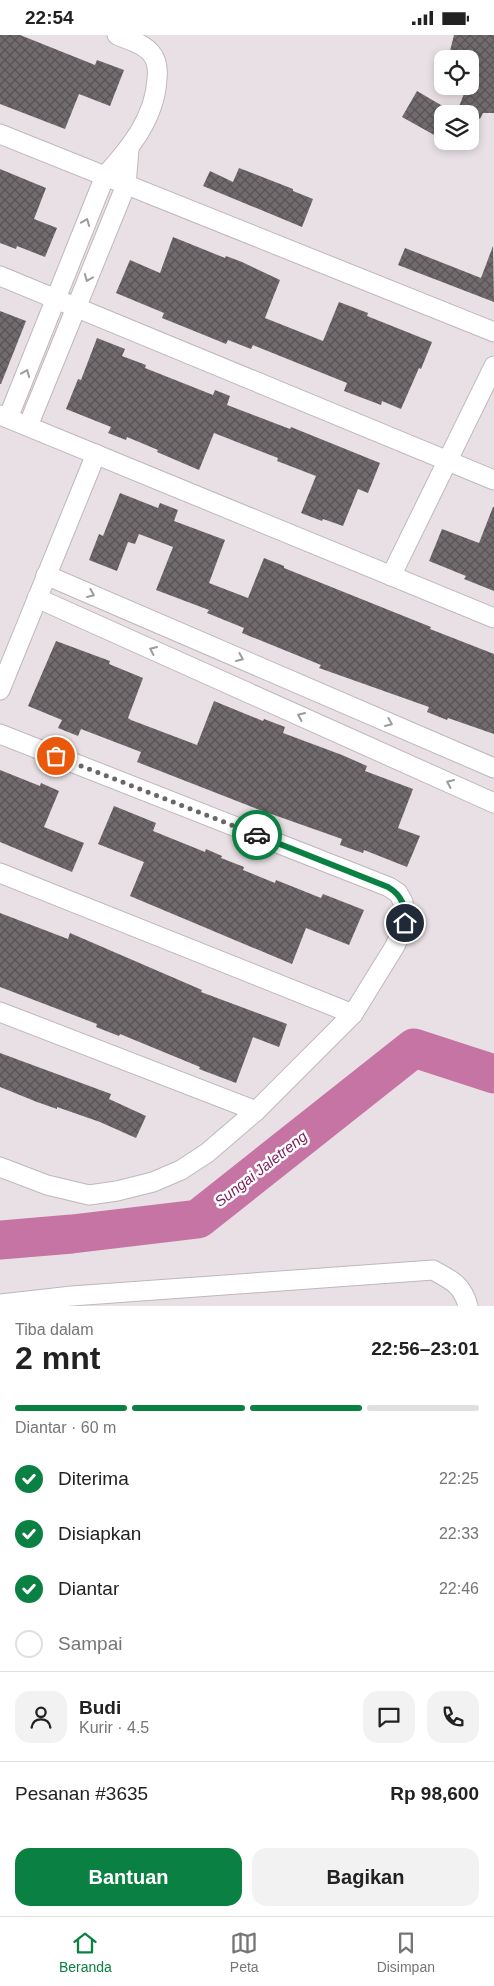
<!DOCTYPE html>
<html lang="id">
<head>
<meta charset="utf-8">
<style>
	body { margin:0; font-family:Arial,sans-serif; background:#f2f2f2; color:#222; height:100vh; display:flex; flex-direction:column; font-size:19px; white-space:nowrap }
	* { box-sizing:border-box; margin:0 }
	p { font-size:16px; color:#767676 }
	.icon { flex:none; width:28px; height:28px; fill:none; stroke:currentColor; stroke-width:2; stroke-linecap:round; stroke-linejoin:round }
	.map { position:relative; height:1271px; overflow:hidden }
	.details { display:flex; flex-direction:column; background:#fff; flex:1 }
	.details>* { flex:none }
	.fabs { position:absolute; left:434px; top:15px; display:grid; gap:10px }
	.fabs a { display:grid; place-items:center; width:45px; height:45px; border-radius:10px; background:#fff; box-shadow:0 2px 8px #0003; font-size:25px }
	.pin { position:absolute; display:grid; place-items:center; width:42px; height:42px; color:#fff; margin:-21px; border:2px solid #fff; border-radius:50%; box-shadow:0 1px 5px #0007 }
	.courier { position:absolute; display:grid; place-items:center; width:50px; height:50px; margin:-25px; border:4px solid #0b8043; border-radius:50%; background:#fff; color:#222; box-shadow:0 1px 6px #0007 }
	.summary em { font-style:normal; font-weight:700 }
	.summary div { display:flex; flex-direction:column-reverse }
	.summary { display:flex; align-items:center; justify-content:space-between; height:85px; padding:0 15px }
	h1 { font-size:32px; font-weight:700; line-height:38px }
	.bar { display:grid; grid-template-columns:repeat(4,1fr); gap:8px 5px; align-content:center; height:60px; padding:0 15px }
	.bar i { height:6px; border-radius:4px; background:#e0e0e0 }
	.bar .on { background:#0b8043 }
	.bar p { grid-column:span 4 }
	.line { display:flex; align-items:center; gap:12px; padding:0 15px; border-top:1px solid #e0e0e0 }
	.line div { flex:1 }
	.round { display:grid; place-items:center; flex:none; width:52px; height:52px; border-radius:15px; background:#f2f2f2 }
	ol { padding:0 15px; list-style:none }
	li { display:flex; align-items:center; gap:15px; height:55px }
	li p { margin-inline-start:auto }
	li .icon { padding:5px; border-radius:50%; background:#0b8043; color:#fff; stroke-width:4 }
	li:last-child { color:#767676 }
	li i { width:28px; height:28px; border:2px solid #e0e0e0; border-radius:50% }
	.cta { display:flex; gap:10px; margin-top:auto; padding:10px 15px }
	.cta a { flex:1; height:58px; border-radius:15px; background:#0b8043; color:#fff; font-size:20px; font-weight:700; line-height:58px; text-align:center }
	.cta a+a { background:#f2f2f2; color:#222 }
	.status { display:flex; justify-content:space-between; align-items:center; height:35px; padding:0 25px; background:#fff; direction:ltr }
	.status svg { height:14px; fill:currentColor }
	.dock { display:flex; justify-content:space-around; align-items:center; height:70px; border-top:1px solid #e0e0e0; background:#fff; font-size:14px; color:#767676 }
	.dock a { display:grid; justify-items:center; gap:2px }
	.dock .on { color:#0b8043 }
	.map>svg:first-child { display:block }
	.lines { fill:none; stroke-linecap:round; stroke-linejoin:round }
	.river { stroke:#c574a4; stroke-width:39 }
	.building { fill:url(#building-cross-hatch) }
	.street-casing { stroke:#bfb7bb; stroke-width:21 }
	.street { stroke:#fff; stroke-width:19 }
	.oneway { stroke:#9d9c9d }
	.done { stroke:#6a6668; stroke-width:5; stroke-dasharray:0 9 }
	.route { stroke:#0b8043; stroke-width:6 }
	.labels { text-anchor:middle; stroke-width:5; stroke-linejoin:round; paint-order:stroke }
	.water-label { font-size:15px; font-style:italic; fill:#7c1b5c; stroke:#fff }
</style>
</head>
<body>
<div class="status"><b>22:54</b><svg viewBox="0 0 49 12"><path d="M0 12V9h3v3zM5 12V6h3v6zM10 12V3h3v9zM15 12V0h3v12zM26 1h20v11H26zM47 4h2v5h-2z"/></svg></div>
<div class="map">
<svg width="494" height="1271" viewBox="0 0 494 1271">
	<defs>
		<pattern id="building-cross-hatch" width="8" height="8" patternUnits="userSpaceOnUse" patternTransform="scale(1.25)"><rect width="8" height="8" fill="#716b6e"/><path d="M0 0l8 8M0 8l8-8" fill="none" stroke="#585355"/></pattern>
	</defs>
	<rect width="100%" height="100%" fill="#e8e0e4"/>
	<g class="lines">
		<polyline class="river" points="0,1205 72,1199 198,1184 414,1013 494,1039"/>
	</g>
	<g class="building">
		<polygon points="0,0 20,0 95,30 97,25 124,35 110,71 79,59 65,94 0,69"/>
		<polygon points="454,0 494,0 494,78 483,78 480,84 458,74 467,51 470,51 470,45 477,30 470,28 470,24 448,24"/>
		<polygon points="417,56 451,76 449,79 442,79 442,91 436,101 402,82"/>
		<polygon points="239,133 293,154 293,156 313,164 302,192 203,151 210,136 233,147"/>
		<polygon points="0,134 46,153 34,184 57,193 45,222 17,211 16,214 0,208"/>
		<polygon points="173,202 225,223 226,221 242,227 280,245 265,283 323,306 339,267 368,278 367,281 432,307 421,334 419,333 401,374 382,366 381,370 344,356 347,348 253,310 251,314 228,305 226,309 209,302 162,283 164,278 116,258 130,225 160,238"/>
		<polygon points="493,211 494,267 398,230 405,213 481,243"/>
		<polygon points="0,276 26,286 1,349 0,349"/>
		<polygon points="97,303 125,314 122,321 146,330 145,333 213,360 215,355 230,361 227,370 290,394 291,392 380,428 368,458 358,454 343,491 323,484 322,486 301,478 316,441 277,426 278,423 214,398 199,435 157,417 158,415 127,402 126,405 108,398 111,392 66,374 78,344 81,345"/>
		<polygon points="120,458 158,473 160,468 178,475 174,486 225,505 209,548 248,563 264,523 284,531 284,533 431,592 430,594 494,619 494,699 448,683 447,685 427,677 429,672 319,633 321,630 242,598 244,593 207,578 209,575 156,555 173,512 139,499 135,509 128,507 117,536 89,525 99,499 103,501"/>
		<polygon points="493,472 494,472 494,556 464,544 466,541 429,526 442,494 479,508"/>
		<polygon points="56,606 110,626 109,629 143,643 128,683 131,685 197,710 214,666 263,686 264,684 285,692 283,698 342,720 367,731 365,736 413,754 398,793 420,801 407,832 364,815 363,818 340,810 342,804 260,775 137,727 141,717 81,694 78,701 58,693 62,685 28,671"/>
		<polygon points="0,735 40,751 41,748 59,756 44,792 84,808 72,837 0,807"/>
		<polygon points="114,771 156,788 153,796 205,817 206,814 222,821 221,823 244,832 243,835 275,848 276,845 321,863 323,859 364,875 349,910 306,893 292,929 130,861 144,827 98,809"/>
		<polygon points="0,878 68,904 70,898 202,955 201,957 287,989 279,1012 253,1002 236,1048 199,1034 200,1032 120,999 119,1001 96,992 97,989 0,952"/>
		<polygon points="0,1018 111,1059 109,1064 146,1081 136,1103 100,1087 57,1072 57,1074 37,1067 0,1052"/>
	</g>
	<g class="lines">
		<defs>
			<g id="street">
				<polyline points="0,99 494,297"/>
				<polyline points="0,241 494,445"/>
				<polyline points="0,380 494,583"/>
				<path d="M8,383L105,141C130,113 155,83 157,44C158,35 157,25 151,18C143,8 128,5 117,0"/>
				<polyline points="28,391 126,150 129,114"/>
				<polyline points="46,540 494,733"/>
				<polyline points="391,541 494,331"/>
				<polyline points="37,563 494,768"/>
				<polyline points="0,655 96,419"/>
				<polyline points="0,699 389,852 398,858 403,867 405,888 395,911 353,979 256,1076 207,1118 181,1135 153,1147 117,1156 89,1160 47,1150 0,1132"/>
				<polyline points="0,838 353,979"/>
				<polyline points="0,977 256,1076"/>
				<path d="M0,1269L72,1261L433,1235C451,1245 462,1249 468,1271"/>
			</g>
		</defs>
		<use href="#street" class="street-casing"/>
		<use href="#street" class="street"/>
	</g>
	<defs><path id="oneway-chevron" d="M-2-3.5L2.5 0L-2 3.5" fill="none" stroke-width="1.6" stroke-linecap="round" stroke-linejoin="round" transform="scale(1.25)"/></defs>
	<g class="oneway">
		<use href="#oneway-chevron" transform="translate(86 187) rotate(-68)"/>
		<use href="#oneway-chevron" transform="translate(88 243) rotate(112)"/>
		<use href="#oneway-chevron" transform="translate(26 338) rotate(-68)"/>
		<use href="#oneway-chevron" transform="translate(91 559) rotate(23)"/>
		<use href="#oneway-chevron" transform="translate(153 615) rotate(-156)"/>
		<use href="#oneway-chevron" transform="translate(240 623) rotate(23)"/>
		<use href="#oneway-chevron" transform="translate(301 681) rotate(-156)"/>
		<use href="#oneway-chevron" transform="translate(389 688) rotate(23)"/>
		<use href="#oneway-chevron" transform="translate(450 748) rotate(-156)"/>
	</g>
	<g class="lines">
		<polyline class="done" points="56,721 257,800"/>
		<path class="route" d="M257,800L388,852C403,861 405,871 405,888"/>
	</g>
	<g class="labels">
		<g class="water-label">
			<text transform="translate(261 1134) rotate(-38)" y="5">Sungai Jaletreng</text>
		</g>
	</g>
</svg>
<div class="fabs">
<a><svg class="icon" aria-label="locate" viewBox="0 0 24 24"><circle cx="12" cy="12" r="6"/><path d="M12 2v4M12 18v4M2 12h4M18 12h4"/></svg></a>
<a><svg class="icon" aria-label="layers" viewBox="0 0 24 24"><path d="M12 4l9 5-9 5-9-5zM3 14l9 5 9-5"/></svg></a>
</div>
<div class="pin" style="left:56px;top:721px;background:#ea580c"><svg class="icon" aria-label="bag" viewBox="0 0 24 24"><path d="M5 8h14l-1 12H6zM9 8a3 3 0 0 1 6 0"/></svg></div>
<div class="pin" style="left:405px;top:888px;background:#1f2937"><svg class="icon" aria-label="home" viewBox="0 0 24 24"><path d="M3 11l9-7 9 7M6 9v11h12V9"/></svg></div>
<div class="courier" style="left:257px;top:800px"><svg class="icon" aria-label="car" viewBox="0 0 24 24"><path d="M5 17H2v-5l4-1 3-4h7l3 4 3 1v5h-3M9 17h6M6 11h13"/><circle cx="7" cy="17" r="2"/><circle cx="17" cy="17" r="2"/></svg></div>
</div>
<section class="details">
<div class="summary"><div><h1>2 mnt</h1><p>Tiba dalam</p></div><em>22:56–23:01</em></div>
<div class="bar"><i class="on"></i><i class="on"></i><i class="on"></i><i></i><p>Diantar · 60 m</p></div>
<ol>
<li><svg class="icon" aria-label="check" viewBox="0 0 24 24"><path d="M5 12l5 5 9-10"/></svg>Diterima<p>22:25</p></li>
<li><svg class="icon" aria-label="check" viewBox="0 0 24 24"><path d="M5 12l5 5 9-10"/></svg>Disiapkan<p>22:33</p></li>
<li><svg class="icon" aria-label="check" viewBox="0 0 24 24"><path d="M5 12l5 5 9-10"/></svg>Diantar<p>22:46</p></li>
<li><i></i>Sampai</li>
</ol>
<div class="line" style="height:90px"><a class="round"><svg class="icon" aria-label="person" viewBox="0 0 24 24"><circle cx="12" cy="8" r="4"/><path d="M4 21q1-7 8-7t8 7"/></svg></a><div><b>Budi</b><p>Kurir · 4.5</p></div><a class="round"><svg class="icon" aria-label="chat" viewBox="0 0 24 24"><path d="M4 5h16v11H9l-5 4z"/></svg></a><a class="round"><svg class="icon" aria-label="phone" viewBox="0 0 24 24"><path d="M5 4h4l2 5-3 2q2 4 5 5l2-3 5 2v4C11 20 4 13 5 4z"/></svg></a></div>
<div class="line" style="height:65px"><div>Pesanan #3635</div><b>Rp 98,600</b></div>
<div class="cta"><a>Bantuan</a><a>Bagikan</a></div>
</section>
<nav class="dock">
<a class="on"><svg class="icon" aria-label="home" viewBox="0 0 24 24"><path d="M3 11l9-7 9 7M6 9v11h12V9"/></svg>Beranda</a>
<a><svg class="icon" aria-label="map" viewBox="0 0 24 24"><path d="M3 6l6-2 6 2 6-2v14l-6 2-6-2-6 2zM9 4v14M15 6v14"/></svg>Peta</a>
<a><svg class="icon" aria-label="saved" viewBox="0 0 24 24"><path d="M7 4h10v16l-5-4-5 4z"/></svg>Disimpan</a>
</nav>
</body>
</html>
